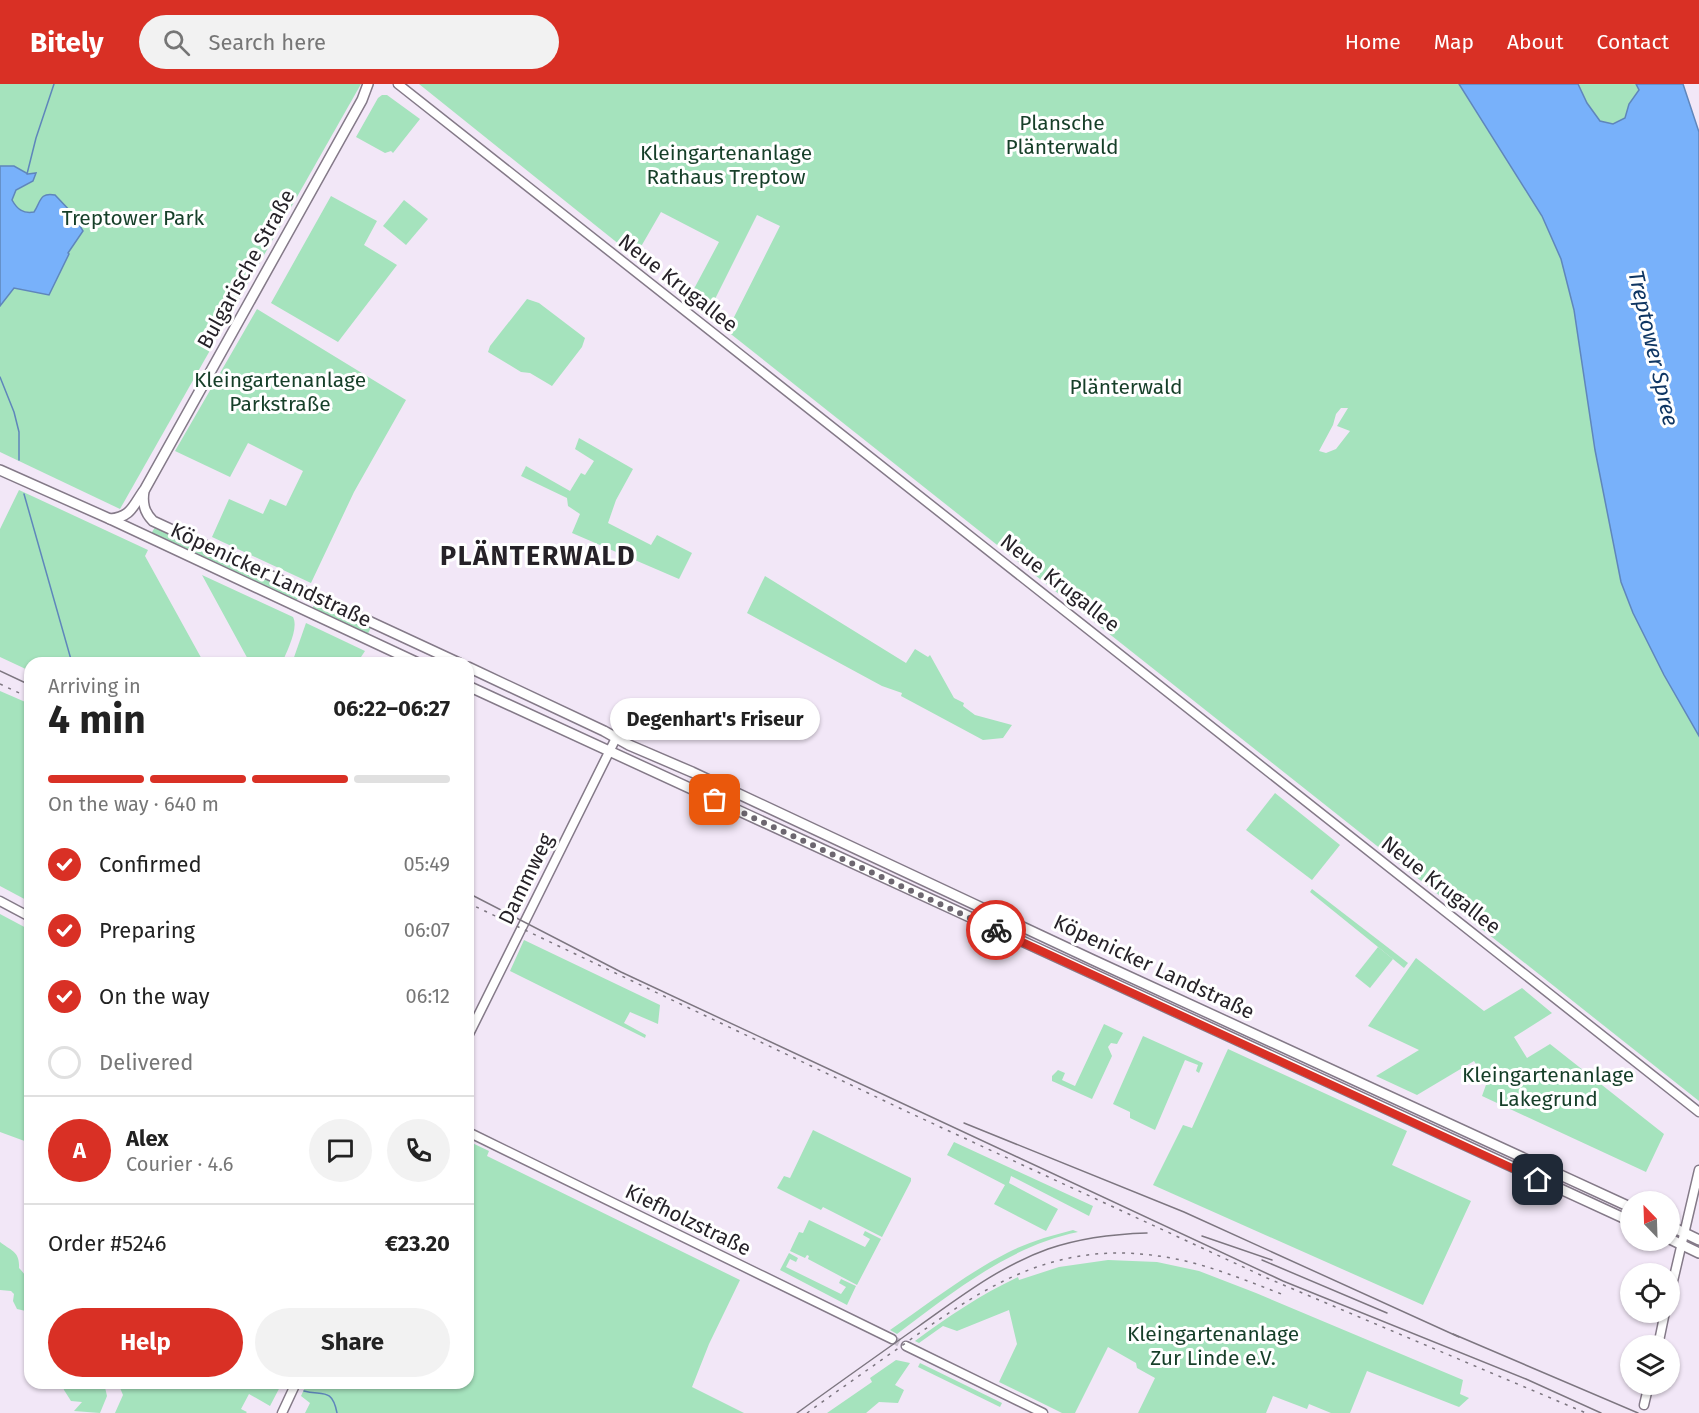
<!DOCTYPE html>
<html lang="en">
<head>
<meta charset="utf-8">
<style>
	body { margin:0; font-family:"Fira Sans",sans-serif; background:#f2f2f2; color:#222; height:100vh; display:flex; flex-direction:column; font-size:22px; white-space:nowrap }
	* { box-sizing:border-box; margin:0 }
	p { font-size:20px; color:#767676 }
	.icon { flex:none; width:33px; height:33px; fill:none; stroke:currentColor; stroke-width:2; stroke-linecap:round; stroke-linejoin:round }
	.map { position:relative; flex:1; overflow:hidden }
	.details { position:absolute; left:24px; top:573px; width:450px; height:732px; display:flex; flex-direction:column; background:#fff; border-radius:18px; box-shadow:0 2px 4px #0004 }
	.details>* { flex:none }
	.needle { width:39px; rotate:337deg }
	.tools { position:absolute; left:1620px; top:1107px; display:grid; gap:12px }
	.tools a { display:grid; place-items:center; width:60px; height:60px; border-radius:50%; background:#fff; box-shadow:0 2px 4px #0004; font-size:30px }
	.pin { position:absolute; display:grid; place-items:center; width:51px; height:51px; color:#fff; margin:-26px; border-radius:12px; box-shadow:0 3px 9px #0006 }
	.courier { position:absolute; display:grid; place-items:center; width:60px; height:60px; margin:-30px; border:4px solid #d93025; border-radius:50%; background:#fff; color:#222; box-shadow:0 2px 8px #0007 }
	.bubble { position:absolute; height:42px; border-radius:21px; background:#fff; box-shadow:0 2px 4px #0004; font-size:20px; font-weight:700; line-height:42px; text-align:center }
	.head em { font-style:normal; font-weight:700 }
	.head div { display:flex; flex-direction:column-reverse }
	.head { display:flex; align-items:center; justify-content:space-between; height:102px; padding:0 24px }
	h1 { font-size:39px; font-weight:700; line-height:45px }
	.bar { display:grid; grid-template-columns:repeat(4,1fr); gap:9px 6px; align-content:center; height:72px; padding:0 24px }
	.bar i { height:8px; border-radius:4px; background:#e0e0e0 }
	.bar .active { background:#d93025 }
	.bar p { grid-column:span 4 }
	.line { display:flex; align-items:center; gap:15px; padding:0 24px; border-top:2px solid #e0e0e0 }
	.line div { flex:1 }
	.round { display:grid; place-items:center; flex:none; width:63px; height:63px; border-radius:32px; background:#f2f2f2 }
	ol { padding:0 24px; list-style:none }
	li { display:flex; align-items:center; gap:18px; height:66px }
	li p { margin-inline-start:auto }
	li .icon { padding:6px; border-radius:50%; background:#d93025; color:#fff; stroke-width:4 }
	li:last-child { color:#767676 }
	li i { width:33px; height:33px; border:3px solid #e0e0e0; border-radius:50% }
	.button { display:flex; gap:12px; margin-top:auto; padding:12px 24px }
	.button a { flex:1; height:69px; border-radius:36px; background:#d93025; color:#fff; font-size:24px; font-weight:700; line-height:69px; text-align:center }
	.button a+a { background:#f2f2f2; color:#222 }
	header { display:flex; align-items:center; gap:36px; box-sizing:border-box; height:84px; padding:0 30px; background:#d93025; color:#fff }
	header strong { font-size:28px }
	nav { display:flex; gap:33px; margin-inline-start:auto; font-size:21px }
	.search { width:420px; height:54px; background:#f2f2f2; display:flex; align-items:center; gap:15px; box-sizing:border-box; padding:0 21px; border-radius:33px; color:#767676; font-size:22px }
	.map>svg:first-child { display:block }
	.green { fill:#a5e3bd; fill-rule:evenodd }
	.water { fill:#78b1fa; stroke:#5f86bb; stroke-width:1.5 }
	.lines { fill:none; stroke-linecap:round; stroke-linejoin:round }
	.stream { stroke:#5f86bb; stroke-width:1.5 }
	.secondary-tunnel { stroke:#c9c0ce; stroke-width:8; stroke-dasharray:8 4; stroke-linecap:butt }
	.secondary-casing { stroke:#847a88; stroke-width:11 }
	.primary-casing { stroke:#847a88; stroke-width:12 }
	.secondary { stroke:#fff; stroke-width:8 }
	.primary { stroke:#fff; stroke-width:9 }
	.tram { stroke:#7d7680; stroke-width:1.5 }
	.rail { stroke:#7d7680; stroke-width:1.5; stroke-dasharray:3 6; stroke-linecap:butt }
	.done { stroke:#6d6770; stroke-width:6; stroke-dasharray:0 10.8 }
	.route { stroke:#d93025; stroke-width:8 }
	.labels { text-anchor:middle; stroke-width:6; stroke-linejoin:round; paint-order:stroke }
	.park-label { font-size:21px; fill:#163f29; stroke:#fff }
	.street-label { font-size:21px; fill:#262228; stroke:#fff }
	.water-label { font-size:22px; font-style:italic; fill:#0f3663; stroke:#fff }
	.district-label { font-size:27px; font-weight:bold; letter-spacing:1.5px; fill:#262228; stroke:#fff }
</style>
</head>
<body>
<header>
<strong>Bitely</strong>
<div class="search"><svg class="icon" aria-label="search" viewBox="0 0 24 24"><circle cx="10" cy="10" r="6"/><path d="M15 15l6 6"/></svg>Search here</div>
<nav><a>Home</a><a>Map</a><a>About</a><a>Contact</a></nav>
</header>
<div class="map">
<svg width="1699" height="1329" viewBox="0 0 1699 1329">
	<rect width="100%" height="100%" fill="#f2e7f7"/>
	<g class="green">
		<polygon points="0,0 361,0 120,425 0,368"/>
		<path d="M419,0H1459L1542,132L1561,175L1574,226L1621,498L1633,529L1664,591L1699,652V1017L727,247L780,142L757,131L707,231L688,216L719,158L661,128L635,173ZM1341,324H1348L1337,342L1350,347L1336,365L1326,369L1319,367L1333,341L1336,330Z"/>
		<polygon points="1578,0 1636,0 1639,6 1629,20 1625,34 1613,41 1600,37 1587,19"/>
		<polygon points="382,11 387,11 420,35 393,69 391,67 385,69 356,53 378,14"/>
		<polygon points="331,112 377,137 364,161 397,181 338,258 271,219"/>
		<polygon points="404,116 428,135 406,161 383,142"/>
		<polygon points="527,215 539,219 585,254 582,263 552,302 530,289 521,288 488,268 490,262"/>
		<polygon points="257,225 406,316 354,408 311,499 212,453 229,415 263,430 270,415 286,422 303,387 248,359 230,393 175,367"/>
		<polygon points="579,354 633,385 616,416 608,439 651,461 657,451 692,469 679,495 572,449 580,430 568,422 567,414 521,392 526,382 570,407 581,389 585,391 594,377 575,365"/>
		<polygon points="19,406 148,466 145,472 204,579 30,579 30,587 0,573 0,445"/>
		<polygon points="155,443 300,510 296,518 151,450"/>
		<path d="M202,491L293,533C299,544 287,567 282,579H250Z"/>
		<polygon points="765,492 906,579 915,565 928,573 930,571 954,614 964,619 963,622 975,631 1012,641 1003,654 983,656 901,612 902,609 882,602 747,529"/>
		<polygon points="316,517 371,543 367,552 312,525"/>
		<polygon points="306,539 365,567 357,579 292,579"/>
		<polygon points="0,607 30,620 30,818 0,802"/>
		<polygon points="1275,709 1340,761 1312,796 1246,746"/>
		<polygon points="1312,805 1408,879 1404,884 1310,808"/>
		<polygon points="0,830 30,846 30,1059 0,1048"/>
		<polygon points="524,856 660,921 658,940 630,928 624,939 646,951 645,954 510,887"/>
		<polygon points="1378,863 1393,875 1370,904 1355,892"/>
		<polygon points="1416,874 1484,927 1522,904 1552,929 1514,953 1527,974 1550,960 1664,1050 1646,1088 1482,1012 1487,998 1474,977 1417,1011 1376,992 1419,966 1368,942"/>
		<polygon points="1104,940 1123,949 1117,960 1111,959 1108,963 1112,972 1092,1015 1052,997 1052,992 1058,986 1065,989 1062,996 1075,1002"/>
		<polygon points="1143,952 1203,979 1199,989 1196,987 1198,981 1185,976 1155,1046 1130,1034 1130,1028 1113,1020"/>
		<polygon points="1228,965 1407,1047 1392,1081 1471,1117 1423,1221 1153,1101 1183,1041 1192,1044"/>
		<polygon points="813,1046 911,1094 911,1097 882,1153 823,1123 821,1126 777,1104 784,1092 790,1094"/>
		<polygon points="468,1057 489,1067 487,1072 740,1196 709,1260 692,1303 744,1329 305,1329 310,1319 301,1312 307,1299 468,1299"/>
		<polygon points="954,1058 1093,1122 1089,1132 1011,1092 1009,1099 1058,1125 1046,1147 994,1120 1005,1101 947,1071"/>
		<polygon points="809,1136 865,1163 870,1155 863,1151 865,1147 881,1155 857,1201 808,1175 809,1172 807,1171 805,1174 790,1167 799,1148 803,1149"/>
		<path d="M1073,1146L1078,1148C1009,1162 952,1209 897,1250L890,1246C928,1220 966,1190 1007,1169C1028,1158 1050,1152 1073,1146Z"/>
		<path d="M0,1158C11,1167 20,1167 19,1184C33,1198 30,1209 30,1228L17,1225L13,1217L14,1210L11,1207L0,1206Z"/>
		<polygon points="789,1169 798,1174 796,1178 790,1175 786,1183 841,1210 846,1203 839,1199 841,1195 856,1202 847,1221 780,1186"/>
		<path d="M1108,1176L1157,1178L1199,1187L1256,1209L1463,1296L1460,1310L1469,1314L1459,1323L1367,1287L1350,1329H1331L1309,1320L1307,1325L1273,1312L1266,1329H1138L1155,1294L1137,1284L1136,1279L1108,1263L1075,1329H1062L999,1298L1017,1260L1009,1226L957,1247L943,1242L919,1259L915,1257C949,1232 980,1211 1018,1193L1019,1196L1059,1183Z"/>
		<polygon points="896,1276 910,1279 895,1301 904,1306 898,1319 879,1318 866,1329 827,1329 872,1298 870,1294"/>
		<polygon points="920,1279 1002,1319 1000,1323 918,1283"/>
		<polygon points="62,1299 104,1299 107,1312 100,1329 74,1327 82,1318 71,1317 64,1306"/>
		<polygon points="118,1299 282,1299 270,1322 249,1310 241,1325 247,1328 246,1329 115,1329 123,1311"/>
	</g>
	<g class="water">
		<polygon points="1459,0 1578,0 1587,19 1600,37 1613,40 1625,34 1629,20 1639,6 1636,0 1683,0 1699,48 1699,652 1664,591 1633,529 1621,498 1595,366 1574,226 1561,175 1542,132"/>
		<path d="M0,82H14L28,90L36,89L33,97L16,106L12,116C17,125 23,130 34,128C41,118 39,108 55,111L73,130L83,147L68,169L69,170L49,211L14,204L0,222Z"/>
	</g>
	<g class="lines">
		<g class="stream">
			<polyline points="27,90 36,54 54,0"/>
			<polyline points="0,293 14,328 19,348 19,376"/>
			<polyline points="24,410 72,579"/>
			<path d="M304,1307C322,1312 332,1303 337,1329"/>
		</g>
		<polyline class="secondary-tunnel" points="892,1255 906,1262"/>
		<defs>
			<g id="secondary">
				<polyline points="398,0 1699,1028"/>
				<polyline points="0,817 30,833"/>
				<polyline points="468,952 616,654"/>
				<polyline points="468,1048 892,1255"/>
				<polyline points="1670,1210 1699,1086"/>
				<polyline points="906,1262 1043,1329"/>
				<polyline points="1658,1262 1665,1228"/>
				<polyline points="1644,1321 1649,1300"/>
				<polyline points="282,1329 296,1299"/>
			</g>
			<g id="primary">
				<polyline points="0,386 110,435 418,579"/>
				<path d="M144,407C142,419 144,428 153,437L459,579"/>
				<path d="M110,435C132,433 133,421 145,405L362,16L368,0"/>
				<polyline points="468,583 604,647 629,661 692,688 1093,876 1630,1123"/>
				<polyline points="468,602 1630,1137"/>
				<polyline points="1670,1142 1699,1156"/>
				<polyline points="1670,1155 1699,1169"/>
			</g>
		</defs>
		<use href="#secondary" class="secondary-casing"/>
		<use href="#primary" class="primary-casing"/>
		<use href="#secondary" class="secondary"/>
		<use href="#primary" class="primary"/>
		<g class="tram">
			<polyline points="0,587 30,601"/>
			<polyline points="468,809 621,888 1283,1197 1526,1295 1601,1329"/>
			<polyline points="964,1039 1184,1128 1459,1253"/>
			<polyline points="1202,1152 1272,1176"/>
			<polyline points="1262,1176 1387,1229"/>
			<polyline points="1453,1250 1638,1329"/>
			<path d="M797,1329C837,1300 878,1271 919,1242C960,1213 1000,1182 1048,1165C1080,1154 1113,1150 1147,1149"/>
		</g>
		<g class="rail">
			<polyline points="0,600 30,614"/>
			<polyline points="468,819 910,1029 1267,1194 1586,1329"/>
			<path d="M807,1329C840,1305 873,1282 907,1258C992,1197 1061,1154 1171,1174C1210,1181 1247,1197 1284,1211"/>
		</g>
	</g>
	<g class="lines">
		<polyline class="done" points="715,716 996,846"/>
		<polyline class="route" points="996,846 1538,1096"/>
	</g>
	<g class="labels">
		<g class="park-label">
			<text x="1062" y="46">Plansche<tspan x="1062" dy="24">Plänterwald</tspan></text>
			<text x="726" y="76">Kleingartenanlage<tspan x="726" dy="24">Rathaus Treptow</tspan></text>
			<text x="133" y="141">Treptower Park</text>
			<text x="280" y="303">Kleingartenanlage<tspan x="280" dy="24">Parkstraße</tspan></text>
			<text x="1126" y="310">Plänterwald</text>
			<text x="1548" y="998">Kleingartenanlage<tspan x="1548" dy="24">Lakegrund</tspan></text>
			<text x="1213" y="1257">Kleingartenanlage<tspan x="1213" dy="24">Zur Linde e.V.</tspan></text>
		</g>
		<g class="street-label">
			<text transform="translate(246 185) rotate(-61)" y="7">Bulgarische Straße</text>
			<text transform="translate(678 199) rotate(38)" y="7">Neue Krugallee</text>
			<text transform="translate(271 491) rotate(25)" y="7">Köpenicker Landstraße</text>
			<text transform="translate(1060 499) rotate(38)" y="7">Neue Krugallee</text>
			<text transform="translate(526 795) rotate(-64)" y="7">Dammweg</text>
			<text transform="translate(1441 801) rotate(38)" y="7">Neue Krugallee</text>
			<text transform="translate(1154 883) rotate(25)" y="7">Köpenicker Landstraße</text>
			<text transform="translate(688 1136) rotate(26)" y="7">Kiefholzstraße</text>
		</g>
		<g class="water-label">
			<text transform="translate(1654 264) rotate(77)" y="8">Treptower Spree</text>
		</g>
		<g class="district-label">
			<text x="538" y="481">PLÄNTERWALD</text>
		</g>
	</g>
</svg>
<div class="tools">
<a><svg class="needle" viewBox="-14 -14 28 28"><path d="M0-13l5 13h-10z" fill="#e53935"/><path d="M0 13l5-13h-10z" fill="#767676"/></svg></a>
<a><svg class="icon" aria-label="locate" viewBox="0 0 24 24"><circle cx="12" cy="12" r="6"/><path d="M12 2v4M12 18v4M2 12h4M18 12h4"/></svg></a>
<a><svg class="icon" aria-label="layers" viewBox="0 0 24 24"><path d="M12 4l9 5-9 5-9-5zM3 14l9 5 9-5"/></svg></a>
</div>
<div class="pin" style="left:715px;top:716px;background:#ea580c"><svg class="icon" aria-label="bag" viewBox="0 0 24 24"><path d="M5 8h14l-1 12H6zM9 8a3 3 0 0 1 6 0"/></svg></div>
<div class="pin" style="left:1538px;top:1096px;background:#1f2937"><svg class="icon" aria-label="home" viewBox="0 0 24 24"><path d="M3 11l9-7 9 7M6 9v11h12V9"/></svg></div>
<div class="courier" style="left:996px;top:846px"><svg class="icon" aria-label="bike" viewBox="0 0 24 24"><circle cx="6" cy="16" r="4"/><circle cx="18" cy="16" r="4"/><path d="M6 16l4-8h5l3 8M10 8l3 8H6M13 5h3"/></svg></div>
<div class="bubble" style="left:610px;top:614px;width:210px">Degenhart's Friseur</div>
<section class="details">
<div class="head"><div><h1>4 min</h1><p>Arriving in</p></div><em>06:22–06:27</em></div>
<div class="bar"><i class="active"></i><i class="active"></i><i class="active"></i><i></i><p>On the way · 640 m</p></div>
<ol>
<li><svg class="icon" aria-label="check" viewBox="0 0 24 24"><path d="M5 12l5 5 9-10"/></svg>Confirmed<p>05:49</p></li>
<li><svg class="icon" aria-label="check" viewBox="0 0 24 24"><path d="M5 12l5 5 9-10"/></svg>Preparing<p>06:07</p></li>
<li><svg class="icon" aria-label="check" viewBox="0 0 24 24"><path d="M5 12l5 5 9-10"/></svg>On the way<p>06:12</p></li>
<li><i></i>Delivered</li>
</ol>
<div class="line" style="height:108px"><b class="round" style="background:#d93025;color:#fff">A</b><div><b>Alex</b><p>Courier · 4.6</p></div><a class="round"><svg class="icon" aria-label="chat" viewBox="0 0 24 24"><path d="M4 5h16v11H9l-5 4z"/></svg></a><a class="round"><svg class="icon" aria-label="phone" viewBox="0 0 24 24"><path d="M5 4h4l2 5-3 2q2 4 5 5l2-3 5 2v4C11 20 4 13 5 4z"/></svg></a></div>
<div class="line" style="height:78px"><div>Order #5246</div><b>€23.20</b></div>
<div class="button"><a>Help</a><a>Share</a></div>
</section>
</div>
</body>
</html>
